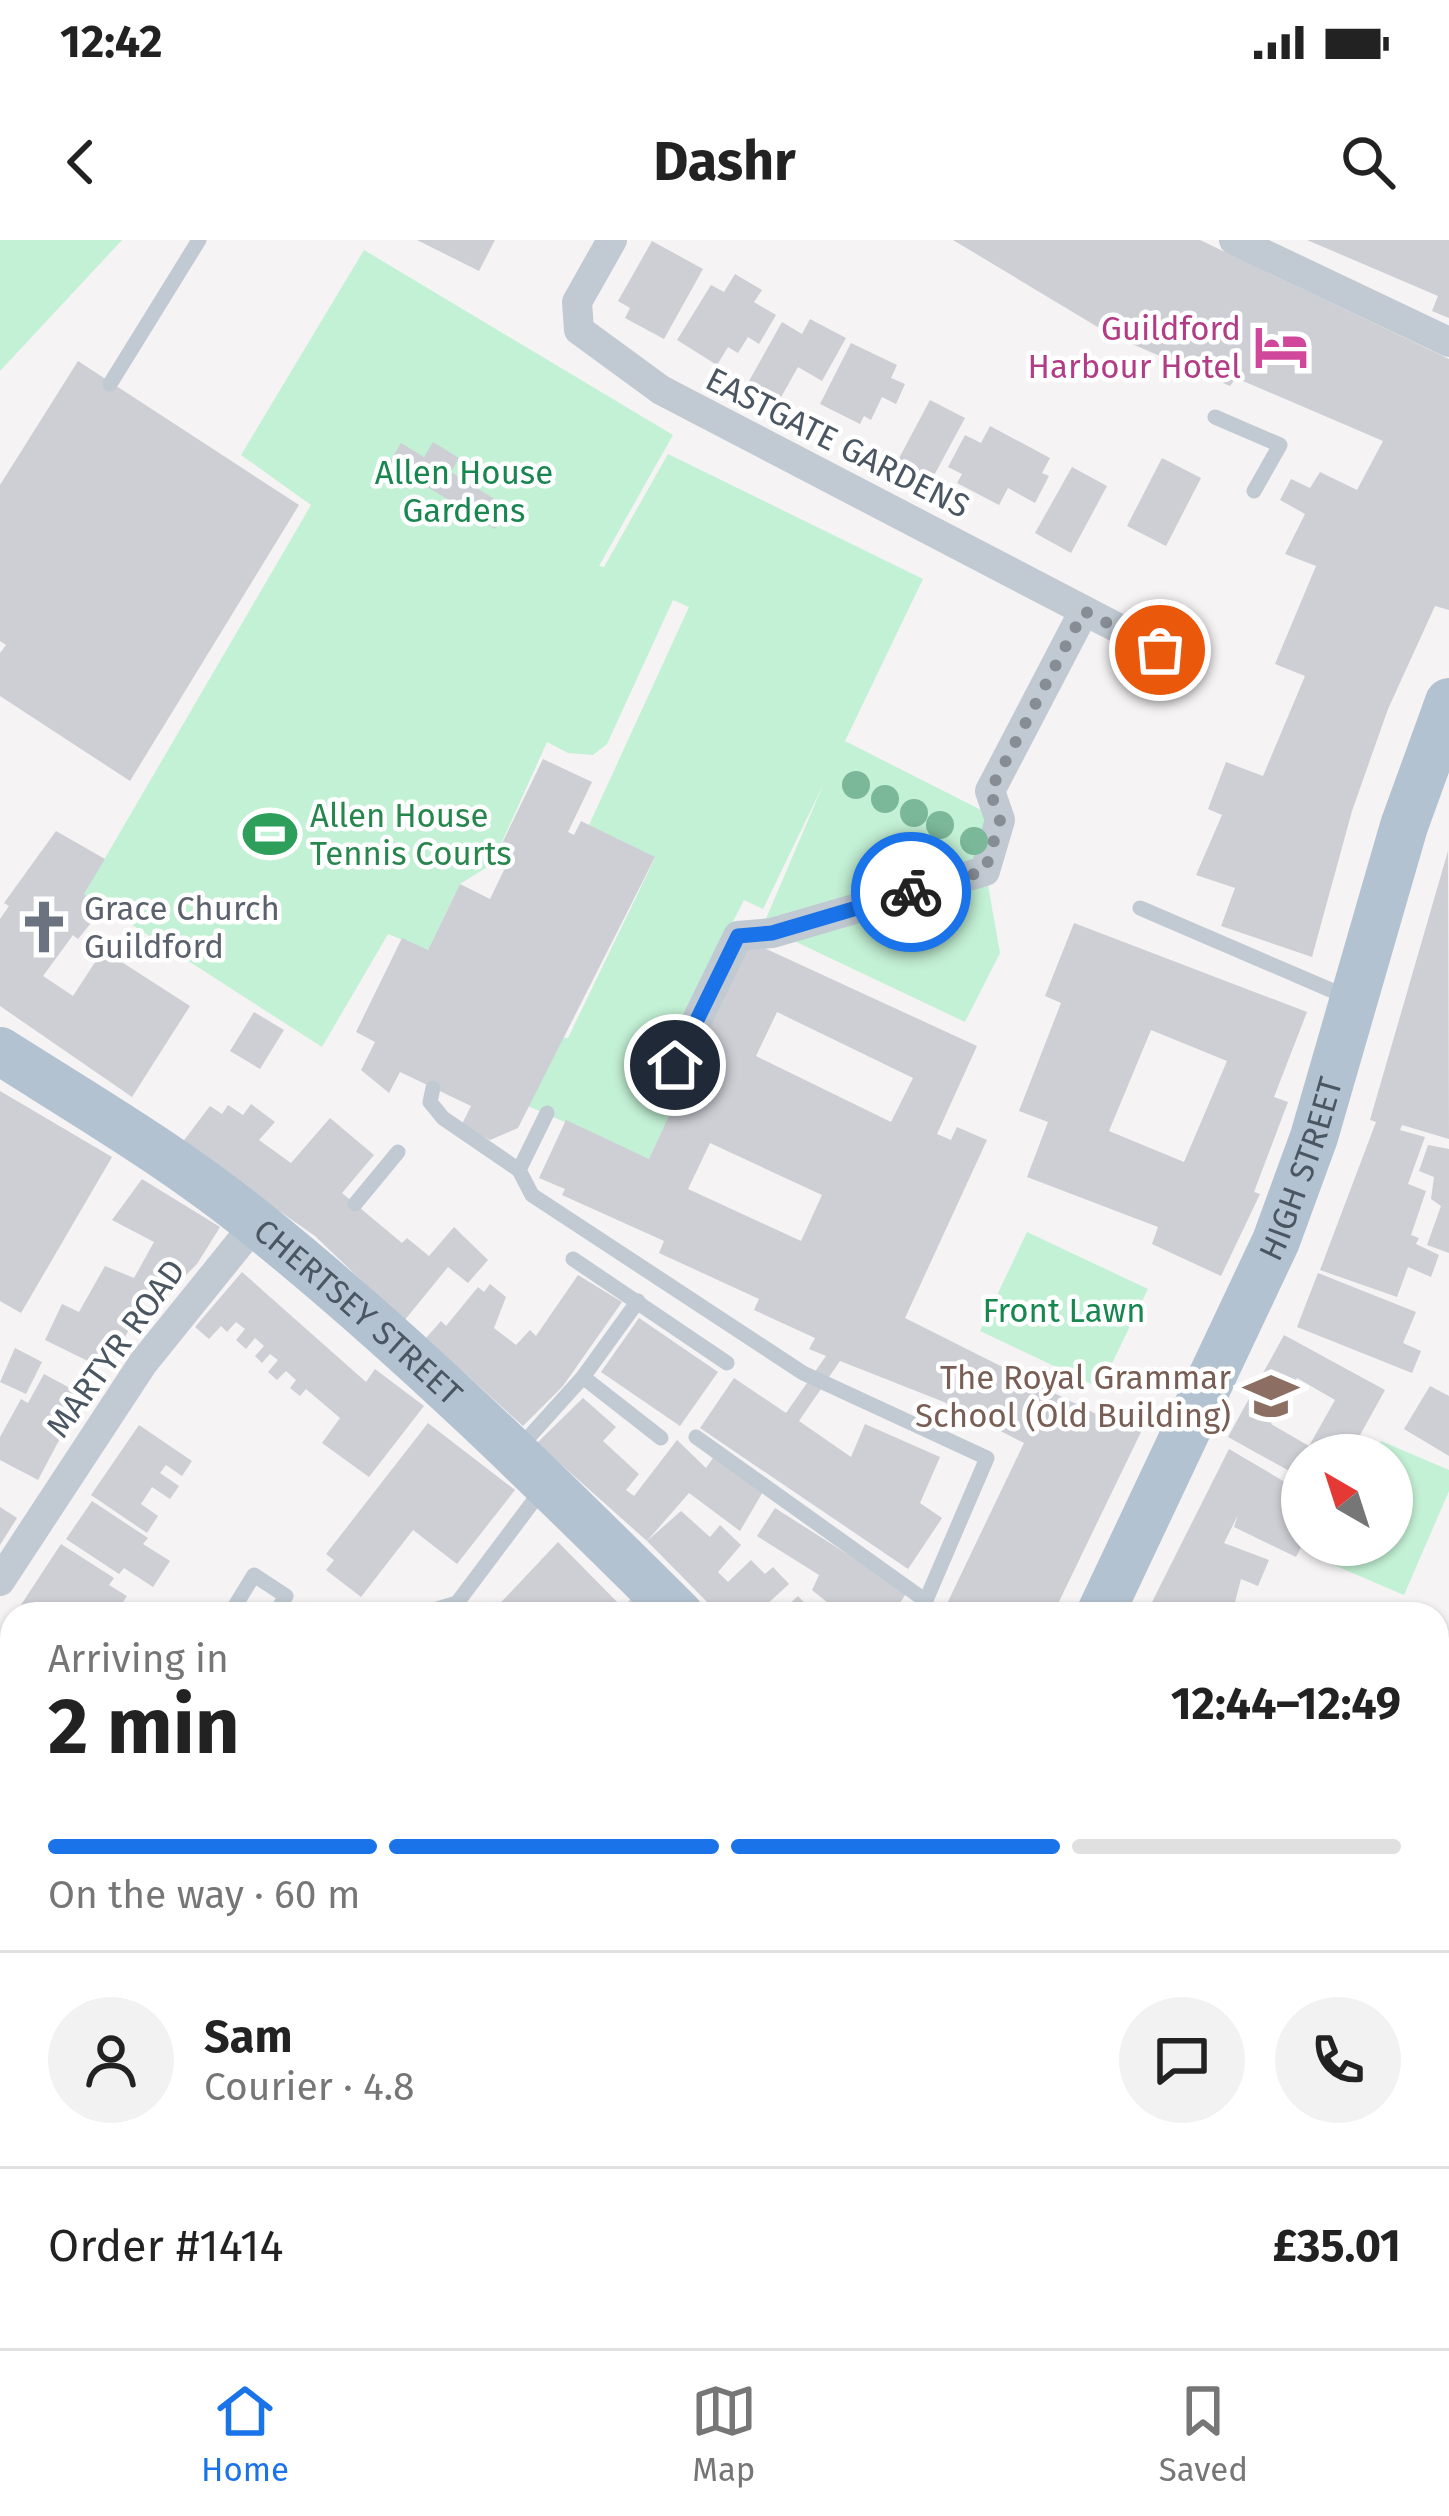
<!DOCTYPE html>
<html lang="en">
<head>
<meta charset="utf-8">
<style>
	body { margin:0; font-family:"Fira Sans",sans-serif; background:#f2f2f2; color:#222; height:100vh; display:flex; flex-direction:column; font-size:45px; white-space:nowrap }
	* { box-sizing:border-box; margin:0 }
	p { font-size:39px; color:#767676 }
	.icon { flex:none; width:66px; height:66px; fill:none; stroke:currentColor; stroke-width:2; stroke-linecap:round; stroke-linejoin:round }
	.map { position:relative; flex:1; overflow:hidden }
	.drawer { position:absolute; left:0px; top:1362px; width:1449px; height:747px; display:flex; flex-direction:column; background:#fff; border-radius:36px 36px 0 0; box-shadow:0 3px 9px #0004 }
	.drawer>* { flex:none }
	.needle { width:78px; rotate:321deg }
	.buttons { position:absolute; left:1281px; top:1194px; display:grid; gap:24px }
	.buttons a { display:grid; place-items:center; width:132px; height:132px; border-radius:50%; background:#fff; box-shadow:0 3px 9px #0004; font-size:60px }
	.pin { position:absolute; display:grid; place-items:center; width:102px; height:102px; color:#fff; margin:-51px; border:6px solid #fff; border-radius:50%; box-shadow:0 3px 12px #0007 }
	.courier { position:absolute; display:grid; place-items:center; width:120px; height:120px; margin:-60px; border:9px solid #1a73e8; border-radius:50%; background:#fff; color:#222; box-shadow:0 3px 15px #0007 }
	.summary em { font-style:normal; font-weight:700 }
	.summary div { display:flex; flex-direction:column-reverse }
	.summary { display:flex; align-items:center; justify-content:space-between; height:204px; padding:0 48px }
	h1 { font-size:78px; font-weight:700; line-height:90px }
	.bar { display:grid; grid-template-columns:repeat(4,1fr); gap:18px 12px; align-content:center; height:144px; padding:0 48px }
	.bar i { height:15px; border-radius:9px; background:#e0e0e0 }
	.bar .on { background:#1a73e8 }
	.bar p { grid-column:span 4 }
	.line { display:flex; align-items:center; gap:30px; padding:0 48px; border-top:3px solid #e0e0e0 }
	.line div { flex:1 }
	.round { display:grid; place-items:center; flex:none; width:126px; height:126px; border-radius:63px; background:#f2f2f2 }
	.status { display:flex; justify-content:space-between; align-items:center; height:84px; padding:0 60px; background:#fff; direction:ltr }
	.status svg { height:33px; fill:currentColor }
	header { display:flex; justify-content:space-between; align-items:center; height:156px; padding:0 48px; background:#fff; font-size:54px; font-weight:700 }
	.menu { display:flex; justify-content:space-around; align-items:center; height:168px; border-top:3px solid #e0e0e0; background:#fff; font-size:33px; color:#767676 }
	.menu a { display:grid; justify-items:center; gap:6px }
	.menu .on { color:#1a73e8 }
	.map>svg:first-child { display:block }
	.green { fill:#c3f1d5 }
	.building { fill:#cdcfd5; fill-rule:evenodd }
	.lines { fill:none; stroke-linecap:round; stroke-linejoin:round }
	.service { stroke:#c1cad2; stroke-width:15 }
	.minor { stroke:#c1cad2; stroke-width:30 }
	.tertiary { stroke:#c1cad2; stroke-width:39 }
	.primary { stroke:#b3c2d1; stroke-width:48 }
	.tree { fill:#7bb799 }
	.done { stroke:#868d94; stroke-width:12; stroke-dasharray:0 21.6 }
	.route { stroke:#1a73e8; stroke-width:15 }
	.labels { text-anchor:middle; stroke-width:9; stroke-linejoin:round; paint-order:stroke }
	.hotel-label { font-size:33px; fill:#b23c85; stroke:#fff; text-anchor:end }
	.street-label { font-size:33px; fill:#4a5661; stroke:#fff }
	.park-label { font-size:33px; fill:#17864f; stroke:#fff }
	.leisure-label { font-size:33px; fill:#27864d; stroke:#fff; text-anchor:start }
	.worship-label { font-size:33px; fill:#5b616d; stroke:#fff; text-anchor:start }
	.education-label { font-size:33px; fill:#785e54; stroke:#fff; text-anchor:end }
</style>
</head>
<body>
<div class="status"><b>12:42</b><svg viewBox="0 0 49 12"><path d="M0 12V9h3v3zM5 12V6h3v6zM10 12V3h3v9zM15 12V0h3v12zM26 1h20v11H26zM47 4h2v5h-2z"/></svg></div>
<header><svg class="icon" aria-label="back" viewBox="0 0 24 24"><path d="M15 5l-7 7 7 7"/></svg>Dashr<svg class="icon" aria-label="search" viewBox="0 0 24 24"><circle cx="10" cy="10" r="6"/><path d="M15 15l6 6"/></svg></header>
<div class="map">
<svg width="1449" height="2108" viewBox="0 0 1449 2108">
	<rect width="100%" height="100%" fill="#f5f3f3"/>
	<g class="green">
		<polygon points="0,0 122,0 0,131"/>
		<polygon points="364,10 673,195 599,326 604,327 668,214 923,339 845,501 991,575 973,619 765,681 824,543 763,669 744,660 663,817 684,843 649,919 528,866 560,797 568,798 655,618 589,585 689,367 673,360 607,504 593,515 568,513 547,502 492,624 460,644 428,710 388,694 322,807 84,654 311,265 241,215"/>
		<polygon points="988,645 1000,713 965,782 792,700"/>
		<polygon points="1027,992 1148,1049 1100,1148 980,1091"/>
		<polygon points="1381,1201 1449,1230 1449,1251 1404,1355 1329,1323 1336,1305 1392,1305 1392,1215 1375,1215"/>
		<polygon points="1147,2097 1283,2097 1279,2108 1182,2108"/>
	</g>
	<g class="building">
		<polygon points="417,0 495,0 479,31"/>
		<polygon points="953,0 1200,0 1449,119 1449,370 1435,366 1388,469 1352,571 1312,717 1221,686 1235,648 1196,635 1222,575 1208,569 1226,522 1263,536 1305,436 1275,424 1316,326 1285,314 1305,274 1280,260 1291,239 1310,248 1320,232 1357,250 1383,201 1236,138 1230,146 1111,95"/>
		<polygon points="1307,0 1449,0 1449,78 1432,71 1438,56"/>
		<polygon points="652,1 703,29 664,99 625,78 630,68 618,61"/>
		<polygon points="735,34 762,50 754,62 776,75 759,104 748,97 738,113 728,107 717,125 677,100 711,45 724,52"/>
		<polygon points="810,79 846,98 822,141 798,127 780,159 749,141 782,82 802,94"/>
		<polygon points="851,103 897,125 891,138 905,144 896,164 882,157 871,180 864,176 860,184 820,164"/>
		<polygon points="78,121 299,265 130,541 0,456 0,413 6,405 0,401 0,245"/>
		<polygon points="930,160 965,178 931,241 897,222"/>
		<polygon points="990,186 1050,218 1042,233 1049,236 1035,263 1008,248 999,265 957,243 962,234 948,227 965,195 981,203"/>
		<polygon points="433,202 459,218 451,232 509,268 495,289 389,223 401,203 424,217"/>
		<polygon points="1162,218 1201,238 1166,306 1127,286"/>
		<polygon points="1072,227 1107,246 1071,313 1035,293"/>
		<polygon points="543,519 592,542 568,592 574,595 581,581 655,617 518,888 490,900 461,886 471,866 400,832 389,853 361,830 375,802 356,792 402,698 428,710 460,644 490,659 504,630 492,624"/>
		<polygon points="56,591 105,619 84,654 104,667 78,699 73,695 43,736 73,756 103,710 190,766 132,857 0,766 0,679 9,666 4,663"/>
		<polygon points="1448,611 1449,899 1402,885 1400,890 1425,897 1408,944 1426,951 1411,995 1419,998 1416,1004 1439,1015 1431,1037 1408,1027 1397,1057 1320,1030 1376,882 1370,880"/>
		<path d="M1074,683L1307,772L1274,857L1288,862L1254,952L1260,954L1221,1036L1152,1004L1158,987L1027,937L1048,882L1019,871L1061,763L1045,756ZM1151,790L1227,821L1184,922L1109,891Z"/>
		<path d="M749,701L977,806L937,894L951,900L957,887L987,900L905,1078L1102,1177L1105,1173L1142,1190L1053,1374H942L1024,1203L944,1162L840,1121L799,1181L851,1217L865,1184L940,1217L920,1263L942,1278L908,1329L700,1188L734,1138L786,1173L826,1116L809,1109L815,1098L754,1070L759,1059L659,1013L664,1001L562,955L565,949L539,938L566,880L649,919ZM777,772L913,838L891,882L756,816ZM710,903L822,955L801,1001L688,949Z"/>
		<polygon points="254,772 284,790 260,829 230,811"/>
		<polygon points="0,851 112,917 21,1073 0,1061"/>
		<polygon points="251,864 275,882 259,900 291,923 330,878 374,915 342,953 402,1003 407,998 429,1016 454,987 488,1020 468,1043 448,1027 404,1081 315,996 182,903 210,866 222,874 228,865 243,875"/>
		<polygon points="1428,905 1449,909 1449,1013 1427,1005 1441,966 1431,959 1434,937 1419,931"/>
		<polygon points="142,939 220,987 197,1024 163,1058 150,1049 124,1099 109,1092 94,1124 45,1100 62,1064 79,1072 105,1026 134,1038 154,1002 112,980"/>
		<polygon points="242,1032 366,1142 375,1129 424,1166 369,1237 322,1203 340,1178 306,1149 300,1156 290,1148 296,1140 286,1131 277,1140 268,1132 278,1120 270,1114 262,1123 255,1116 264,1106 255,1098 246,1109 236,1100 245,1089 236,1082 227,1092 221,1086 209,1099 195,1087"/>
		<polygon points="1318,1033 1416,1072 1403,1103 1421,1111 1412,1133 1297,1087"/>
		<polygon points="578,1035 622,1062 563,1146 523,1186 426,1098 441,1081 446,1086 478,1047 484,1052 490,1044 506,1057 494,1088 516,1105 530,1090 536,1096"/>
		<polygon points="639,1078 718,1132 680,1186 601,1132"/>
		<path d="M1284,1095L1385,1150L1349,1215H1302V1238L1228,1197ZM1297,1138L1335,1160L1309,1206L1271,1184Z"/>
		<polygon points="15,1108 42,1122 26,1154 0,1142"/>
		<polygon points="44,1134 83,1155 38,1240 0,1220 0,1197 21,1159 28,1163"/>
		<polygon points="1430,1146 1449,1156 1449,1216 1404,1189"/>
		<polygon points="583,1158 616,1187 603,1201 639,1234 626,1250 634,1256 677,1200 706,1228 713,1218 764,1250 740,1291 689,1253 647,1301 537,1203"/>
		<polygon points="428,1183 515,1250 457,1324 413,1290 361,1357 326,1330 334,1320 326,1314"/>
		<polygon points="139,1185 192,1221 182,1236 166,1225 160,1233 179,1246 170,1259 152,1247 141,1264 158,1276 147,1293 91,1255"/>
		<polygon points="1229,1209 1302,1252 1293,1279 1302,1283 1302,1305 1296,1317 1234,1287 1238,1275 1224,1303 1269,1320 1258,1346 1241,1339 1232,1374 1146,1374"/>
		<polygon points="92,1261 148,1298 143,1304 170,1321 153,1347 124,1328 119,1334 66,1299"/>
		<polygon points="0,1267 17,1278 0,1305"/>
		<polygon points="775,1268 907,1352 893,1374 828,1374 833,1367 812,1350 819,1335 757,1296"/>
		<polygon points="681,1271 710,1297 720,1285 741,1305 718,1332 728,1342 751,1320 765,1334 773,1327 789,1344 764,1367 771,1374 719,1374 647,1301"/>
		<polygon points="558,1302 623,1368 632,1357 649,1374 490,1374"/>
		<polygon points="61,1304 114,1338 109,1345 127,1356 115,1374 15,1374"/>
		<polygon points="798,1356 815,1374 778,1374"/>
		<polygon points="12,1379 11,1469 12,1504 0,1496 0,1399"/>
		<polygon points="1449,1651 1449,1738 1437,1733 1437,1682"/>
		<polygon points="0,1671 12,1683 12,1768 0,1760"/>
		<polygon points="1437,1745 1449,1750 1449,1874 1437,1870"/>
		<polygon points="0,1802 12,1814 12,1892 0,1882"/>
		<polygon points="0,1921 12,1933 12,2074 0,2093"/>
		<polygon points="123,2097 265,2097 277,2108 116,2108"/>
		<polygon points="445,2097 761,2097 755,2108 464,2108"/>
		<polygon points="846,2097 903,2097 896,2108 839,2108"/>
		<polygon points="941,2097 1072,2097 1067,2108 957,2108"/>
		<polygon points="1306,2097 1386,2097 1381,2108 1362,2102 1360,2108 1331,2108"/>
	</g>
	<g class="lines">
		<g class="service">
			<polyline points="110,144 199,0"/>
			<polyline points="1215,177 1280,205 1254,251"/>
			<polyline points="1140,668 1347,757"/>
			<polyline points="433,848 430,862 443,878 519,930"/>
			<polyline points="547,873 519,930 532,955 803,1133 987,1218 920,1374"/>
			<polyline points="355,964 398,912"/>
			<polyline points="573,1019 727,1123"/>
			<polyline points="583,1137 661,1198"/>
			<polyline points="696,1197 926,1361"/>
			<polyline points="519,1208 583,1137 638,1061"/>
			<polyline points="230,1374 254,1335 286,1356 275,1374"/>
			<polyline points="421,1374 457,1363 544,1247"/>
			<polyline points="1437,1434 1449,1403"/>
			<polyline points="1437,1606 1449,1610"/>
			<polyline points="1437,1631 1449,1635"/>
			<polyline points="281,2097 298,2108"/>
			<polyline points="371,2097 388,2108"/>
		</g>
		<g class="minor">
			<polyline points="612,0 577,62 579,90 661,150 1160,410"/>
			<polyline points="1234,0 1449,102"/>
			<polyline points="689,832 675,825 738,696 772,693 985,631 1000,580 990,551 1084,371"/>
			<polyline points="0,1341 143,1123 256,983"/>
			<polyline points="0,1627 12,1641"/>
			<polyline points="0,1899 12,1911"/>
			<polyline points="791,2108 797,2097"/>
			<polyline points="1439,2108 1449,2079"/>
		</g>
		<polyline class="tertiary" points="26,2108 33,2097"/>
		<g class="primary">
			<path id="s1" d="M0,811C87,866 177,919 257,984C406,1104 543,1239 679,1374"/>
			<path id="s2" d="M1100,1374L1276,1001L1314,897L1404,586L1449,462"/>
		</g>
	</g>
	<g class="tree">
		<circle cx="856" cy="545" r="14"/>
		<circle cx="885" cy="559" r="14"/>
		<circle cx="914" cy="573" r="14"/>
		<circle cx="940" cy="585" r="14"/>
		<circle cx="974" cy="601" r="14"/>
	</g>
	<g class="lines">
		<polyline class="done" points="911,652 985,631 1000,580 990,551 1084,371 1160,410"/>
		<polyline class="route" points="675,825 738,696 772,693 911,652"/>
	</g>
	<defs>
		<symbol id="hotel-bare" viewBox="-9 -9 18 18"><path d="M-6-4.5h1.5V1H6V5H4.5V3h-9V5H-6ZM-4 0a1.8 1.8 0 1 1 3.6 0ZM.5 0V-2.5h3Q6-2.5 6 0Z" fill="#d1479c" stroke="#fff" stroke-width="2.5" paint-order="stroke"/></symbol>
		<symbol id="stadium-bare" viewBox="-9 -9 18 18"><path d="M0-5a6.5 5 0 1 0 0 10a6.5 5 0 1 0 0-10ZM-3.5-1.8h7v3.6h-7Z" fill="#2e9e5b" stroke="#fff" stroke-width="2.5" paint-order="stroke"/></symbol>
		<symbol id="church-bare" viewBox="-9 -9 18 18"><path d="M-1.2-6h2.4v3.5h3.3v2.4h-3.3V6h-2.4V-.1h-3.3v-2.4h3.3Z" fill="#6b7280" stroke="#fff" stroke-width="2.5" paint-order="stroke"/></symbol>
		<symbol id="school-bare" viewBox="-9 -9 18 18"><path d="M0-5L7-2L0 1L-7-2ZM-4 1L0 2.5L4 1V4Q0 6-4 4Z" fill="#8d6e63" stroke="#fff" stroke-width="2.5" paint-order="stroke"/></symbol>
	</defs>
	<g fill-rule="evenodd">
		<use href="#hotel-bare" x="1243" y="69" width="76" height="76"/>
		<use href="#stadium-bare" x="232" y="556" width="76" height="76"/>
		<use href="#church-bare" x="6" y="649" width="76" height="76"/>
		<use href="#school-bare" x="1233" y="1118" width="76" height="76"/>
	</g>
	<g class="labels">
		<g class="hotel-label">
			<text x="1241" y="100">Guildford<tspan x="1241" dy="38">Harbour Hotel</tspan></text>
		</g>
		<g class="street-label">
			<text transform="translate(838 202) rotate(27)" y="12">EASTGATE GARDENS</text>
			<text dy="12" stroke="none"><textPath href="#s2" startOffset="489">HIGH STREET</textPath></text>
			<text dy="12" stroke="none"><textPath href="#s1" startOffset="444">CHERTSEY STREET</textPath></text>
			<text transform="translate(115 1108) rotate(-54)" y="12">MARTYR ROAD</text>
		</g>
		<g class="park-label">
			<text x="464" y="244">Allen House<tspan x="464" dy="38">Gardens</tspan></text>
			<text x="1064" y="1082">Front Lawn</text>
		</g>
		<g class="leisure-label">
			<text x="310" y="587">Allen House<tspan x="310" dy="38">Tennis Courts</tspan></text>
		</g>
		<g class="worship-label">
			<text x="84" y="680">Grace Church<tspan x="84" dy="38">Guildford</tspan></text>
		</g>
		<g class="education-label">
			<text x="1231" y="1149">The Royal Grammar<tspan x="1231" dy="38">School (Old Building)</tspan></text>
		</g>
	</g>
</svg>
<div class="buttons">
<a><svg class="needle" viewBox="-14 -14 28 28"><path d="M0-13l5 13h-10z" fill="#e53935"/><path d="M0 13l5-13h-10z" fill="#767676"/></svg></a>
</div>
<div class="pin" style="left:1160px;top:410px;background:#ea580c"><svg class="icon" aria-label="bag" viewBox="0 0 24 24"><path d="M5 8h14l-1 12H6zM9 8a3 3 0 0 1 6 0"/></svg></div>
<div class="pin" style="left:675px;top:825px;background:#1f2937"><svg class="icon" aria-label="home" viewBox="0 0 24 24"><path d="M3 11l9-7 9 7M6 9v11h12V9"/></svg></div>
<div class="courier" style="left:911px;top:652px"><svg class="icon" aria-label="bike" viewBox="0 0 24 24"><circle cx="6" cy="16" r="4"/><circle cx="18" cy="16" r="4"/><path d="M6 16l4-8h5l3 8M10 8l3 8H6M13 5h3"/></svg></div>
<section class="drawer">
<div class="summary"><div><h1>2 min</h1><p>Arriving in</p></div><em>12:44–12:49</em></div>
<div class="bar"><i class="on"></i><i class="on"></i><i class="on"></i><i></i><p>On the way · 60 m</p></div>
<div class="line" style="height:216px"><a class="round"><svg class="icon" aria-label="person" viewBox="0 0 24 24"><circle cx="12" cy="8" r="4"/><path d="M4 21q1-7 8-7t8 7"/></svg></a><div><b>Sam</b><p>Courier · 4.8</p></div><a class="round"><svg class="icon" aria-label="chat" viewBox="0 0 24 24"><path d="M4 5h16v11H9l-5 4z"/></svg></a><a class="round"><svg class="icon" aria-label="phone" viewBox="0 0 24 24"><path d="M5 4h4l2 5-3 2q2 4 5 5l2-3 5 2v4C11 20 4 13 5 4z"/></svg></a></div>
<div class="line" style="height:156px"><div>Order #1414</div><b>£35.01</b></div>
</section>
</div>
<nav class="menu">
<a class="on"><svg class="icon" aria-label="home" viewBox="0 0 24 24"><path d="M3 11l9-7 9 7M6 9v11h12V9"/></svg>Home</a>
<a><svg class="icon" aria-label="map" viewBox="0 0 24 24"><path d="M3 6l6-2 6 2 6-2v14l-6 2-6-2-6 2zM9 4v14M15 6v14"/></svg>Map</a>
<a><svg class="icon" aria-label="saved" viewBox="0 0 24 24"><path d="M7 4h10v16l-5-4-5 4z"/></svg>Saved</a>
</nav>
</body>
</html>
